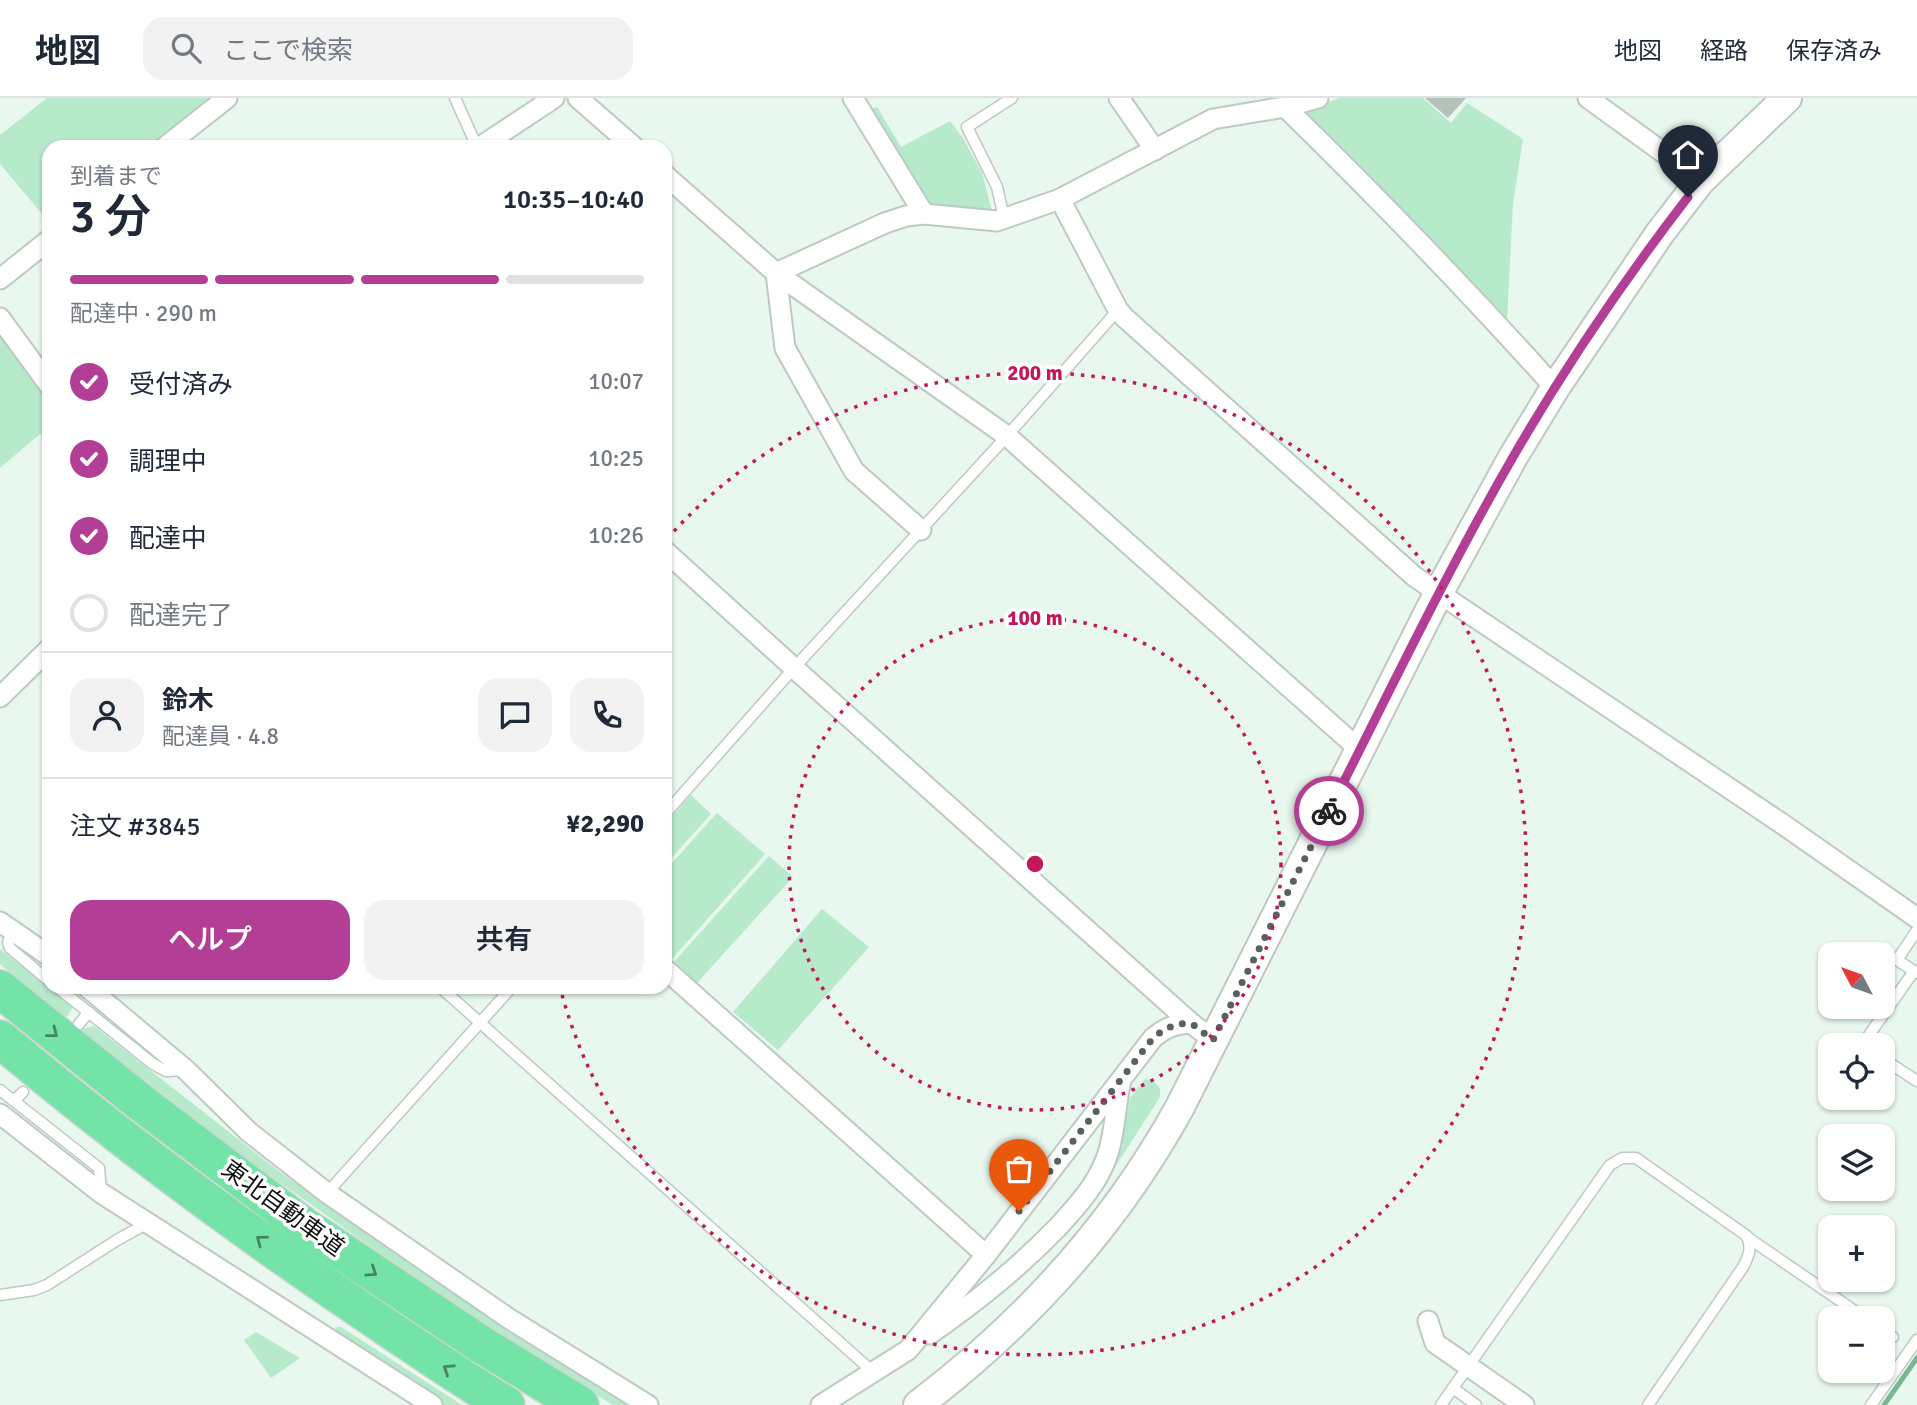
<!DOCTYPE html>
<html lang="ja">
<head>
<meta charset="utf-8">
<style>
	body { margin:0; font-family:Signika,"Noto Sans JP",sans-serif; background:#f2f2f3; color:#1f2937; height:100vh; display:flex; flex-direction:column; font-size:26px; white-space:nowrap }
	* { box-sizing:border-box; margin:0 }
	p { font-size:23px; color:#747a83 }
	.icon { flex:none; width:38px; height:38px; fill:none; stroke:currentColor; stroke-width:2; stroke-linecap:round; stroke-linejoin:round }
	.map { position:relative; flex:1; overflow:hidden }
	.panel { position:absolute; left:42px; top:42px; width:630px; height:854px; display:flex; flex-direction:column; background:#fff; border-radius:21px; box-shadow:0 2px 5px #0004 }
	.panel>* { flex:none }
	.needle { width:46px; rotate:311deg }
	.fabs { position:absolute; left:1818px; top:844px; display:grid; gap:14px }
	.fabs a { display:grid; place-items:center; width:77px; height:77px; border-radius:14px; background:#fff; box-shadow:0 2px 5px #0004; font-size:35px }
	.pin { position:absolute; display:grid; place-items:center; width:60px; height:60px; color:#fff; margin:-72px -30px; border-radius:50% 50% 50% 0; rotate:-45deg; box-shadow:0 0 7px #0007 }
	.pin .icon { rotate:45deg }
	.courier { position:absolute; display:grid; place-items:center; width:70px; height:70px; margin:-35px; border:5px solid #b33e96; border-radius:50%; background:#fff; color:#222; box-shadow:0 2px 9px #0007 }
	.headline em { font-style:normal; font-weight:600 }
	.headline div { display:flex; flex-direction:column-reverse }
	.headline { display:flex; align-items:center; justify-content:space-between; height:119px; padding:0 28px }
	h1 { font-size:46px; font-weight:600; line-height:52px }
	.bar { display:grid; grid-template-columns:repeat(4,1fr); gap:10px 7px; align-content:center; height:84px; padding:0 28px }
	.bar i { height:9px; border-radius:5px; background:#e0e1e3 }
	.bar .on { background:#b33e96 }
	.bar p { grid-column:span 4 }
	.line { display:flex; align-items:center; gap:18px; padding:0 28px; border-top:2px solid #e0e1e3 }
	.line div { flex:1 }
	.round { display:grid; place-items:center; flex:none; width:74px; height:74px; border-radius:21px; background:#f2f2f3 }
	ol { padding:0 28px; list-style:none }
	li { display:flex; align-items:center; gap:21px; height:77px }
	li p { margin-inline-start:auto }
	li .icon { padding:7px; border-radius:50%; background:#b33e96; color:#fff; stroke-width:4 }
	li:last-child { color:#747a83 }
	li i { width:38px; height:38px; border:4px solid #e0e1e3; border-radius:50% }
	.primary-button { display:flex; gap:14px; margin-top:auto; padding:14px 28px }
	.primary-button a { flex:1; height:80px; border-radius:21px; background:#b33e96; color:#fff; font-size:28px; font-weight:600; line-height:80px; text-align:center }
	.primary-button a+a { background:#f2f2f3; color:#1f2937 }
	header { display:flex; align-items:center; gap:42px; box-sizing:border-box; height:98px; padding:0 35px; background:#fff; border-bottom:2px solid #e0e1e3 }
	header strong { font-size:33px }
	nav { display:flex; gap:38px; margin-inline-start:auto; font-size:24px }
	.search { width:490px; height:63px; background:#f2f2f3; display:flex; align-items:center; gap:18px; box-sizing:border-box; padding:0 24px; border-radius:21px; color:#747a83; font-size:26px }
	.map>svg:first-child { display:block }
	.green { fill:#b7e9cb }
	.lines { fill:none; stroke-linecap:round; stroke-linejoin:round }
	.stream { stroke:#78b793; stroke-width:5 }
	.building { fill:#b4c2b9 }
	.service-casing { stroke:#bccac1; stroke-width:13 }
	.minor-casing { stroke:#bccac1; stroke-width:23 }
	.secondary-casing { stroke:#bccac1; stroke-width:32 }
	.motorway-casing { stroke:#d3d4d3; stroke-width:40 }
	.service { stroke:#fff; stroke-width:10 }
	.minor { stroke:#fff; stroke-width:19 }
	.secondary { stroke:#fff; stroke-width:28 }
	.motorway { stroke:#73e3a8; stroke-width:37 }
	.oneway { stroke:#448462 }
	.done { stroke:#59615c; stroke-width:7; stroke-dasharray:0 12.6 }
	.route { stroke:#b33e96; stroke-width:9 }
	.ring { fill:none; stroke:#c2185b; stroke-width:3.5; stroke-dasharray:3.5 7 }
	.labels { text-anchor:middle; stroke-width:7; stroke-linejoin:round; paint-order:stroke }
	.street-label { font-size:24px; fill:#0b100d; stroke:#fff }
	.centre { fill:#c2185b; stroke:#fff; stroke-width:3.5 }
	.ring-label { font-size:21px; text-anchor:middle; font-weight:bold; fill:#c2185b; stroke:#fff; stroke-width:7; stroke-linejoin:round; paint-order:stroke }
</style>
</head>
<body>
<header>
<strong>地図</strong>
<div class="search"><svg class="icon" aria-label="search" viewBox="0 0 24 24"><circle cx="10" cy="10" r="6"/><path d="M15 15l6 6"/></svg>ここで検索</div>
<nav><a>地図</a><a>経路</a><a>保存済み</a></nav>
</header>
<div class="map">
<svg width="1917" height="1307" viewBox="0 0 1917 1307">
	<rect width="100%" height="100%" fill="#e9f8ef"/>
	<g class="green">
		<polygon points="47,0 210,0 148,49 49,49 49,124 0,66 0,37"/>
		<polygon points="1339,0 1423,0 1451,25 1467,5 1523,41 1513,105 1507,224 1304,15 1307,12"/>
		<polygon points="877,9 901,49 950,23 963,40 982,75 992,113 924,108 867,12"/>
		<polygon points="0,236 49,303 49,342 40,336 0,370"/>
		<polygon points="691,697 711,716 665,767 665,726"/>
		<polygon points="717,715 765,756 671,862 665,857 665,773"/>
		<polygon points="769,758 793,779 697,885 674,864"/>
		<polygon points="822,811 869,849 778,952 733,914"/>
		<path d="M0,851C24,872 51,887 73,909L66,920L0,866Z"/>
		<polygon points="94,928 281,1075 485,1216 632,1307 613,1307 537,1261 391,1163 248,1062 83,935 82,931"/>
		<polygon points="1145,981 1152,982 1160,990 1160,999 1108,1080 1110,1070 1125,1027 1130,1000"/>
		<polygon points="335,1229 341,1229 462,1307 440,1307 338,1237"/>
		<polygon points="256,1234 300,1260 271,1280 244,1242"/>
	</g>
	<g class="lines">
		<polyline class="stream" points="1884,1307 1917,1260"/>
	</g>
	<polygon class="building" points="1425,0 1466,0 1448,20"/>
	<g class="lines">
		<defs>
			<g id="service">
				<polyline points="455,0 477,49"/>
				<polyline points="1004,120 997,89 967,29 1012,0"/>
				<polyline points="665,716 794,570 1007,338 1118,212"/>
				<polyline points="12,832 8,845 10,850 49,883"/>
				<polyline points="1917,875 1897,862 1917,832"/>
				<polyline points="57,889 153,966 166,973 185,972"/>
				<polyline points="440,889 872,1273"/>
				<polyline points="79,926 89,914"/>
				<polyline points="1862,947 1914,873"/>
				<polyline points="1883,961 1917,983"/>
				<polyline points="0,992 99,1070 101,1094"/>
				<polyline points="14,1003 23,994"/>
				<polyline points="327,1095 512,889"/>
				<polyline points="1747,1139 1865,1220"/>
				<polyline points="0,1197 34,1192 47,1187 117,1142 148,1125"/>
				<polyline points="1883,1232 1893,1239"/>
				<polyline points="1453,1290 1476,1307"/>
				<path d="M1441,1307L1610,1067L1622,1060H1636L1747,1138C1752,1150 1749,1158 1743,1169L1648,1307"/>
				<polyline points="1871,1307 1917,1242"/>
			</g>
			<g id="minor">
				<polyline points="578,0 634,49"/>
				<polyline points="853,0 924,116"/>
				<polyline points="1119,0 1155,52"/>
				<polyline points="1588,0 1701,82"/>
				<path d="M1285,9C1378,100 1468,193 1555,290"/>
				<polyline points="165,49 227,0"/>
				<polyline points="480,49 554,0"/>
				<polyline points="665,77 776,175 1007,338 1360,652"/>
				<polyline points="1060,101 1118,212 1125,220 1415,479 1781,725 1917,820"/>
				<polyline points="0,181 49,142"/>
				<polyline points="0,220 49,287"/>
				<polyline points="921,432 854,373 785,250 776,175 885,125 906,118 924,116 997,123 1060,101 1213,21 1285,9 1318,0"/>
				<polyline points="665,453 794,570 1191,925 1213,942"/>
				<polyline points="0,599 49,551"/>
				<polyline points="0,824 49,858"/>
				<polyline points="665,871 986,1157"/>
				<polyline points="87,889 186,972 249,1034 327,1095 508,1220 648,1307"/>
				<polyline points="0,1016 101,1095 432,1307"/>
				<polyline points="1428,1223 1435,1245 1524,1307"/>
				<path d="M930,1236C977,1203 1016,1172 1057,1130C1076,1109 1096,1088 1106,1061C1115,1038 1115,1011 1120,987"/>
				<path d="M821,1307L908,1252L986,1157L1153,940C1166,929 1175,926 1191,925"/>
			</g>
			<path id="secondary" d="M918,1307C1025,1226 1115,1127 1180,1009L1439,494L1513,359L1555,290L1660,135L1701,82L1787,0"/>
			<g id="motorway">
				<polyline points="0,891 140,1004 305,1129 482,1247 580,1307"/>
				<path d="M0,941C112,1035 230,1123 351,1205C402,1240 453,1275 506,1307"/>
			</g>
		</defs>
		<use href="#service" class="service-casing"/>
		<use href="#minor" class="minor-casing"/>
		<use href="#secondary" class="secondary-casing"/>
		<use href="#motorway" class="motorway-casing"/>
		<use href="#service" class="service"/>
		<use href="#minor" class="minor"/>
		<use href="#secondary" class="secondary"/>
		<use href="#motorway" class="motorway"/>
	</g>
	<defs><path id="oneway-chevron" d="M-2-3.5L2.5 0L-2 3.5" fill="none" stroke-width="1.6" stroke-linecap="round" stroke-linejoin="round" transform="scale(1.75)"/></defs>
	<g class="oneway">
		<use href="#oneway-chevron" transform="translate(53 935) rotate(38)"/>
		<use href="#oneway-chevron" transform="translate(261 1142) rotate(-143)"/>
		<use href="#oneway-chevron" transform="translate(372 1174) rotate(34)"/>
		<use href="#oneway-chevron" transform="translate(448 1271) rotate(-146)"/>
	</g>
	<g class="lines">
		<path class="done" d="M1019,1113L1153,940C1166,929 1175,926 1191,925L1213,942L1329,713"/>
		<path class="route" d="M1329,713C1389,595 1446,475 1513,359C1565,269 1624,182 1688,99"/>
	</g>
	<g class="ring">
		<circle cx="1035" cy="766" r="246"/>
		<path d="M667 441A491 491 0 1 1 561 893"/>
	</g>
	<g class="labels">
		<g class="street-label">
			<text transform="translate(283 1110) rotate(36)" y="8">東北自動車道</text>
		</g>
	</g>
	<circle cx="1035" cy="766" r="10" class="centre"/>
	<g class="ring-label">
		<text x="1035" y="282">200 m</text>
		<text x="1035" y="527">100 m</text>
	</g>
</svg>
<div class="fabs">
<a><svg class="needle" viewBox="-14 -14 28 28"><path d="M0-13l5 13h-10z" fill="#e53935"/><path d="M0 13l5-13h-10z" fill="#747a83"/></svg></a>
<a><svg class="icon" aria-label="locate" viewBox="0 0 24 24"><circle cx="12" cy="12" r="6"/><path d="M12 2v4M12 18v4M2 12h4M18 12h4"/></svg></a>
<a><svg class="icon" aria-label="layers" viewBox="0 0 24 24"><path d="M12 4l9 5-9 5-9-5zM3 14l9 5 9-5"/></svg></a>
<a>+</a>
<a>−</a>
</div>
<div class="pin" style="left:1019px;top:1113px;background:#ea580c"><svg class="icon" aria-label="bag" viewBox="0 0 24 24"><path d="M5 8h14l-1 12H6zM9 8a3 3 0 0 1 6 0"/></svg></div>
<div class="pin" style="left:1688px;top:99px;background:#1f2937"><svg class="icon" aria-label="home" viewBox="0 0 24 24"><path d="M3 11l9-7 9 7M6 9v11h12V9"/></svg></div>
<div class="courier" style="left:1329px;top:713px"><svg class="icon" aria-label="bike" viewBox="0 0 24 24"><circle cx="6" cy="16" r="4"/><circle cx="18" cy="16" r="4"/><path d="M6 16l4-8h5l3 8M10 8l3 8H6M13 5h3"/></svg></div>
<section class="panel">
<div class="headline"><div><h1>3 分</h1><p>到着まで</p></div><em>10:35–10:40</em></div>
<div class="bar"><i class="on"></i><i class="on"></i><i class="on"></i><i></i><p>配達中 · 290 m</p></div>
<ol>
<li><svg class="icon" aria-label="check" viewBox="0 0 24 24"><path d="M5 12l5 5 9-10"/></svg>受付済み<p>10:07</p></li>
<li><svg class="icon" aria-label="check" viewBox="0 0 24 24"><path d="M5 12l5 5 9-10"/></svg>調理中<p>10:25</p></li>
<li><svg class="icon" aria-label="check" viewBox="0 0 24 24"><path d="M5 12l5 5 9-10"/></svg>配達中<p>10:26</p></li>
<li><i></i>配達完了</li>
</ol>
<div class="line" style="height:126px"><a class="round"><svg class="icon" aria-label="person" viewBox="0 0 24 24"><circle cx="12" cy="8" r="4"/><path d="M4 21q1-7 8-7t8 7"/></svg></a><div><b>鈴木</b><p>配達員 · 4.8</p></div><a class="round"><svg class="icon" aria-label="chat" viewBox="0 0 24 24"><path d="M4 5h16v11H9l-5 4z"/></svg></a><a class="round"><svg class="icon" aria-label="phone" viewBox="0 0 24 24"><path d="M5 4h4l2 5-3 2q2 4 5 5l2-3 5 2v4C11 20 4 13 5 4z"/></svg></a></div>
<div class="line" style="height:91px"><div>注文 #3845</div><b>¥2,290</b></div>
<div class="primary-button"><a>ヘルプ</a><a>共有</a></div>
</section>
</div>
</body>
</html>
